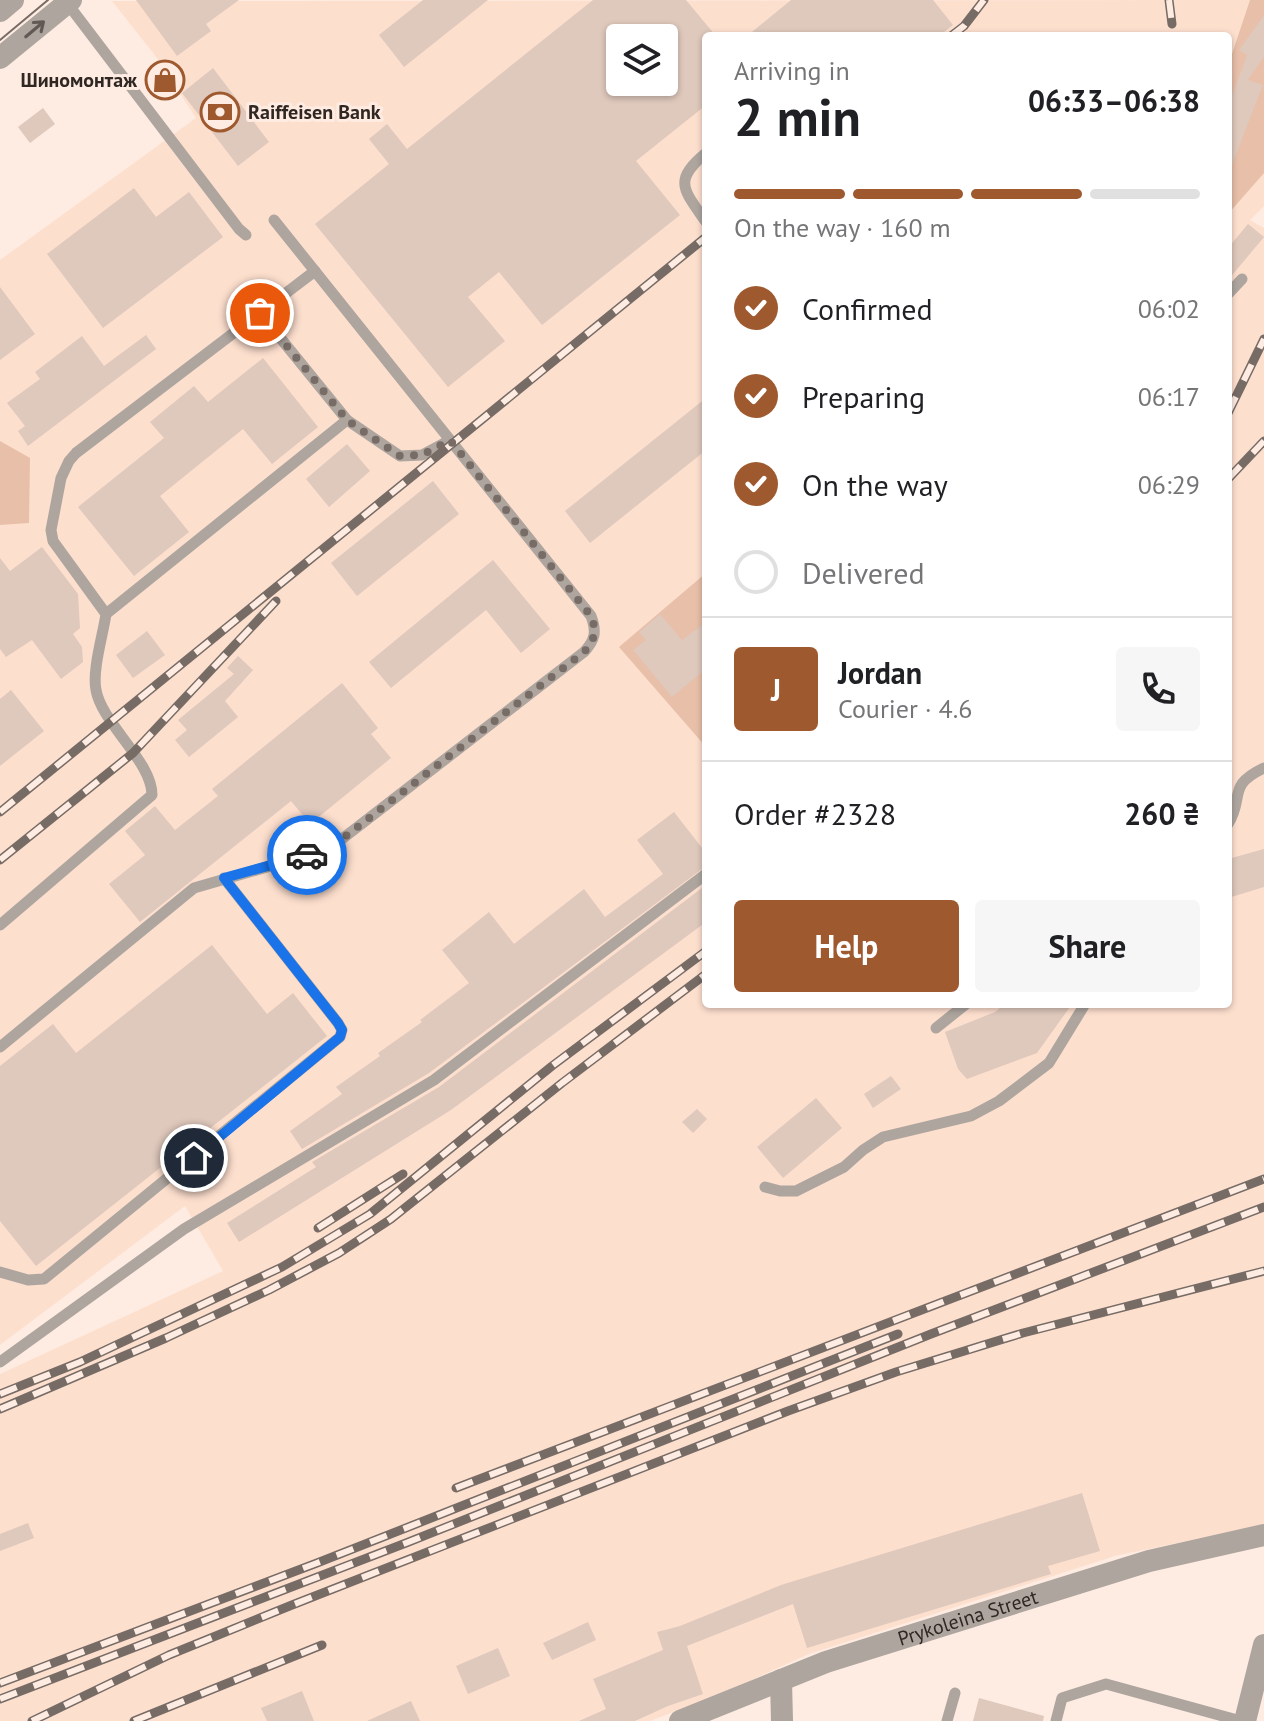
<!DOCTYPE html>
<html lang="en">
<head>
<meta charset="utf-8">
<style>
	body { margin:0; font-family:"PT Sans",sans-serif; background:#f6f6f6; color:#202124; height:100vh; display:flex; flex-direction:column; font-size:30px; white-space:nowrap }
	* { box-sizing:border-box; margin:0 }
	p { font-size:26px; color:#757577 }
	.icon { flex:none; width:44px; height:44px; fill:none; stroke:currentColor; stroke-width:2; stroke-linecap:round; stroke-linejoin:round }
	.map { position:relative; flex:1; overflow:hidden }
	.details { position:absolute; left:702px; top:32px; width:530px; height:976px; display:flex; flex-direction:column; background:#fff; border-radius:8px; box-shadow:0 2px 6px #0004 }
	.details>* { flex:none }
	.fabs { position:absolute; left:606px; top:24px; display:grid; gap:16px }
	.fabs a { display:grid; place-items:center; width:72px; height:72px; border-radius:8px; background:#fff; box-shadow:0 2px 6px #0004; font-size:40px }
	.pin { position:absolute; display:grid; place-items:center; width:68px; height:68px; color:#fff; margin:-34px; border:4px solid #fff; border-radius:50%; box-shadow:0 2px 8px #0007 }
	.courier { position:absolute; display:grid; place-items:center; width:80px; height:80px; margin:-40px; border:6px solid #1a73e8; border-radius:50%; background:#fff; color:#222; box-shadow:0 2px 10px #0007 }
	.head em { font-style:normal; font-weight:600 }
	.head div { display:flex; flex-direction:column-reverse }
	.head { display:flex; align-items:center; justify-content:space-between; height:136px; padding:0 32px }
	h1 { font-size:52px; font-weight:600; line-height:60px }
	.bar { display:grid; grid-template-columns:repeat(4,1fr); gap:12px 8px; align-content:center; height:96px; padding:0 32px }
	.bar i { height:10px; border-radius:6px; background:#e0e0e0 }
	.bar .selected { background:#9f592f }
	.bar p { grid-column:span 4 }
	.line { display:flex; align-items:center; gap:20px; padding:0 32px; border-top:2px solid #e0e0e0 }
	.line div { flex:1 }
	.round { display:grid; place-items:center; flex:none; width:84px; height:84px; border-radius:8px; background:#f6f6f6 }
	ol { padding:0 32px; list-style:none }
	li { display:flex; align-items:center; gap:24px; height:88px }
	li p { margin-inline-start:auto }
	li .icon { padding:8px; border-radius:50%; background:#9f592f; color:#fff; stroke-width:4 }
	li:last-child { color:#757577 }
	li i { width:44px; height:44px; border:4px solid #e0e0e0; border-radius:50% }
	.button { display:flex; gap:16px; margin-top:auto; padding:16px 32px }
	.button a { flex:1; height:92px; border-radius:8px; background:#9f592f; color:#fff; font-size:32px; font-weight:600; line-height:92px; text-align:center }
	.button a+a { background:#f6f6f6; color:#202124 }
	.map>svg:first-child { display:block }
	.built { fill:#fddfce; fill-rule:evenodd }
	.green { fill:#e8bfa9 }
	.building { fill:#dfc8bc; fill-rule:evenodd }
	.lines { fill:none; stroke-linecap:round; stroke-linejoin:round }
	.service { stroke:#aea59f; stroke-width:11 }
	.minor { stroke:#aea59f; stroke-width:22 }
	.tertiary { stroke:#aea59f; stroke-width:22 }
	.tram { stroke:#776b65; stroke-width:2 }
	.rail-casing { stroke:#776b65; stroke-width:9 }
	.rail { stroke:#feece2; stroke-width:6; stroke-dasharray:18; stroke-linecap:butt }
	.oneway { stroke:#625955 }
	.done { stroke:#786c66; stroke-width:8; stroke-dasharray:0 14.4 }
	.route { stroke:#1a73e8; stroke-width:10 }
	.labels { text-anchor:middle; stroke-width:6; stroke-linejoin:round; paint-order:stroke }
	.poi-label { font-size:20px; font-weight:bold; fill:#302723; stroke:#feece2; text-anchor:end }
	.street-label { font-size:20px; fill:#302723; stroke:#feece2 }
</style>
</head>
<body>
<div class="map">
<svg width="1264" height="1721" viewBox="0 0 1264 1721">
	<rect width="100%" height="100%" fill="#feece2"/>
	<path class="built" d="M1264,0V206L1250,220L1264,228V1525L1115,1556L809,1654L723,1693L650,1721H0V1374L223,1271L185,1206L0,1345V260L196,118L157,58L112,1ZM706,36H1228V1004H706ZM620,38H664V82H620Z"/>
	<g class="green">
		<polygon points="1250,0 1264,0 1264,173 1228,214 1228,66"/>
		<polygon points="0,441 30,458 29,523 0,525"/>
		<polygon points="706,573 706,747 619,647"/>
	</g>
	<g class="building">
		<polygon points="136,0 239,0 206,24 211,31 177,56"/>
		<polygon points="423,0 488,0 404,67 379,35"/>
		<path d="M593,0H686L716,36H706V105L636,161L680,215L542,325L499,272L468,297L505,341L448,387L315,224L389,164L369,139L387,124L407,149ZM620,38H664V82H620Z"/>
		<polygon points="791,0 933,0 953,25 939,36 747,36"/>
		<polygon points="1264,15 1264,57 1248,80 1263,85 1228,175 1228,106 1247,55 1239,50"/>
		<polygon points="213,68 269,142 238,166 182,93"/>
		<polygon points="43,108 55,124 30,143 18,127"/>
		<polygon points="134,188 156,217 189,192 223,237 103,328 47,254"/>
		<polygon points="1248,224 1264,237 1228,280 1228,248"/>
		<polygon points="0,287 35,334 0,360"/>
		<polygon points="146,335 156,349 28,446 18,431 25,426 7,403 40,379 35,372 82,336 104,366"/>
		<polygon points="263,358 318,427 272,464 243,429 160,496 189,532 134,576 78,507 164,438 150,422 194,386 208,402"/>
		<polygon points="706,398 706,450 590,543 565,511"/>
		<polygon points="347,444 370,471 329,507 306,479"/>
		<polygon points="433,481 459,514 357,596 331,563"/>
		<polygon points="42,547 78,594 80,628 73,634 82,647 83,662 61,679 32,640 6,657 0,649 0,558 10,571"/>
		<polygon points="493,560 550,629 521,653 486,610 391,688 369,662"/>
		<polygon points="660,614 682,640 706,622 706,669 672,697 633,650 646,640 639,632"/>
		<polygon points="147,631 165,655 133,678 116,655"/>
		<polygon points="238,656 253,670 225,701 238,717 189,757 175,740 187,730 178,720 234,674 227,668"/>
		<polygon points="342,683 378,728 371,734 391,758 310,824 291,801 140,922 109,884 145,855 125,831 155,806 175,830 218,796 212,789"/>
		<polygon points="11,690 44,731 0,766 0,699"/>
		<polygon points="674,812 706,853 706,866 429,1073 302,1149 290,1131 342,1094 336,1087 380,1056 378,1053 422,1022 420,1020 469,983 442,950 489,912 514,944 584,889 605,917 663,874 637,840"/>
		<polygon points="1264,849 1264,887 1228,898 1228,859"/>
		<polygon points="706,885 706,922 451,1110 239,1242 227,1223 316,1167 312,1162 439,1087"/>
		<polygon points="212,945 267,1014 293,993 327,1036 36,1266 0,1221 0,1066 53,1024 76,1053"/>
		<polygon points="1005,1004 1072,1004 1037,1053 967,1079 958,1069 945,1032 995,1012"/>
		<polygon points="891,1076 901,1089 873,1108 864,1094"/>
		<polygon points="816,1098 842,1128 783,1178 757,1147"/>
		<polygon points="697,1109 707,1119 693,1133 682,1122"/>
		<polygon points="1082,1493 1100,1551 1048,1566 1051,1574 807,1648 793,1604 687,1646 703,1694 668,1706 635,1721 579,1721 606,1709 593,1679 663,1650 657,1632 680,1626 781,1585"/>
		<polygon points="28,1523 34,1538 0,1551 0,1534"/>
		<polygon points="588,1622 596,1640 552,1660 543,1643"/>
		<polygon points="498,1648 510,1676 468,1694 456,1666"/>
		<polygon points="302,1691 314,1721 267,1721 261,1708"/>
		<polygon points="979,1698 1044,1716 1043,1721 973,1721"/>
		<polygon points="411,1701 420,1721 367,1721"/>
	</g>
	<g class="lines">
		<g class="service">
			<polyline points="67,3 239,229 246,235"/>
			<path d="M706,153C672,181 684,190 706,222"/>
			<polyline points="1228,294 1242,279"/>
			<polyline points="260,313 347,420 400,456 422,455 450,440"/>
			<polyline points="106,614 347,420"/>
			<path d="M1228,824C1245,797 1226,786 1264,768"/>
			<path d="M0,925L152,795C152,761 102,724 96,690C92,670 103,635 106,614L53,541L51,530L61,478L69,461L76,453L315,271"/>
			<polyline points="936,1028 966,1004"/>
			<path d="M0,1047L194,888L329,849L584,652C595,640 597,632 591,616L274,220"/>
			<polyline points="765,1187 780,1191 796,1191 844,1167 863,1150 883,1137 971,1116 999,1101 1049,1063 1085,1004"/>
			<polyline points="0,1272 28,1280 44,1279 340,1037 342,1030 338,1023 224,878"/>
			<polyline points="0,1362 184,1229 434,1080 706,874"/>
			<polyline points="947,1721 955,1693"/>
			<polyline points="1056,1721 1062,1698 1106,1684 1241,1721"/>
		</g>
		<g class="minor">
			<polyline points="781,1680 782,1721"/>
			<path id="s1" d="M680,1721L826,1662L1149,1561L1264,1535"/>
			<polyline points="1245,1721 1264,1645"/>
		</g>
		<g class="tertiary">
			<polyline points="0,11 13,0"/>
			<polyline points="0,58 71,0"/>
		</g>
		<polyline class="tram" points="0,40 48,0"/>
		<defs>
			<g id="rail">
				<polyline points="1169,0 1172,24"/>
				<polyline points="951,36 964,26 984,0"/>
				<polyline points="1228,413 1264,339"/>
				<polyline points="1228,479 1264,441"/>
				<polyline points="0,812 706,237"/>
				<polyline points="0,860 133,753 276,601"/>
				<polyline points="318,1228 403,1174"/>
				<polyline points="0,1394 80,1362 282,1267 370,1214 552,1066 706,951"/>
				<polyline points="0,1409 166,1338 269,1290 339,1253 391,1219 562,1083 706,974"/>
				<polyline points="456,1488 1264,1179"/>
				<polyline points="0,1683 317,1563 898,1334"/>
				<polyline points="0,1699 406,1543 931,1334 1264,1207"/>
				<polyline points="32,1721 169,1655 292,1605 788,1411 896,1372 1023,1333 1264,1271"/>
				<polyline points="134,1721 322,1645"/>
			</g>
		</defs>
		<use href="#rail" class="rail-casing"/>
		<use href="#rail" class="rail"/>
	</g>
	<defs><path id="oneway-shaft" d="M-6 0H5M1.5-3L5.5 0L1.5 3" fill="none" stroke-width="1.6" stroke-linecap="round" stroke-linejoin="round" transform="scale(2)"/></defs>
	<use class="oneway" href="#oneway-shaft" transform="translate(35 29) rotate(-40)"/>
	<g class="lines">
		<path class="done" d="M260,313L347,420L373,438L400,456L422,455L450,440L591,616C597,631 595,640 584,652L329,849L307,855"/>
		<polyline class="route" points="194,1158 340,1037 342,1030 338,1023 224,878 307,855"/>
	</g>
	<defs>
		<symbol id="shop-ring" viewBox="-11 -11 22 22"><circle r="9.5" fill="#feece2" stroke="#9f592f" stroke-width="1.5"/><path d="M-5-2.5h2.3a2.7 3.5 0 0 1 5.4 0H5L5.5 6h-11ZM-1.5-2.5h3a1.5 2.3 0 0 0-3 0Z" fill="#9f592f"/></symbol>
		<symbol id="bank-ring" viewBox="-11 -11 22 22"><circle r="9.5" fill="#feece2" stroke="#9f592f" stroke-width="1.5"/><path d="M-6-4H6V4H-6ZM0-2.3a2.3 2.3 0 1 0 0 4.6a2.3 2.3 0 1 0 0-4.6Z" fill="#9f592f"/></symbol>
	</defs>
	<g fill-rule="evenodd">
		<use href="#shop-ring" x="143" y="58" width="44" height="44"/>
		<use href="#bank-ring" x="198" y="90" width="44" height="44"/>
	</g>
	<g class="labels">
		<g class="poi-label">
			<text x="137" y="87">Шиномонтаж</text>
			<text x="248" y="119" text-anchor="start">Raiffeisen Bank</text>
		</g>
		<g class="street-label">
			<text dy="7" stroke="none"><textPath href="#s1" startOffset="306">Prykoleina Street</textPath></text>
		</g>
	</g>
</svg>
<div class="fabs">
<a><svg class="icon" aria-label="layers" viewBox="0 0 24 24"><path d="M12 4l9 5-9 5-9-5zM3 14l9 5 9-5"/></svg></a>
</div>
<div class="pin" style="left:260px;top:313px;background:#ea580c"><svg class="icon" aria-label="bag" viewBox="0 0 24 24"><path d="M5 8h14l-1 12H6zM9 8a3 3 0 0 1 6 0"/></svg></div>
<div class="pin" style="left:194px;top:1158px;background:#1f2937"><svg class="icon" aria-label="home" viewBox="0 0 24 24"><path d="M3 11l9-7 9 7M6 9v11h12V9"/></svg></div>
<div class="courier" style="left:307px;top:855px"><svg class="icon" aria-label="car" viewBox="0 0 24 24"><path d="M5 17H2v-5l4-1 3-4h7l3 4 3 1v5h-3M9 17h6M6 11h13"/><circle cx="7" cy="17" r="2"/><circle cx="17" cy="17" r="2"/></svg></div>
<section class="details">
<div class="head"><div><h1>2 min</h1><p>Arriving in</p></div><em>06:33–06:38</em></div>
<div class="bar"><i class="selected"></i><i class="selected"></i><i class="selected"></i><i></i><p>On the way · 160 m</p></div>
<ol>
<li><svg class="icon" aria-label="check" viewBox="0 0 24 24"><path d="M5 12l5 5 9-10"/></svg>Confirmed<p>06:02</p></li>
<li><svg class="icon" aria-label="check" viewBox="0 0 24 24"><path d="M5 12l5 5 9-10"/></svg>Preparing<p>06:17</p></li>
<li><svg class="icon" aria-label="check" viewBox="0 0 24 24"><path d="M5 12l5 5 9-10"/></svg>On the way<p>06:29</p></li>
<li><i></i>Delivered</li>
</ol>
<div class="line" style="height:144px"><b class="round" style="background:#9f592f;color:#fff">J</b><div><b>Jordan</b><p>Courier · 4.6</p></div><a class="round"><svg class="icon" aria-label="phone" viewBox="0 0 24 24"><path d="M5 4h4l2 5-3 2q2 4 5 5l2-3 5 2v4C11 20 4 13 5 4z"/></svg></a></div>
<div class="line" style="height:104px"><div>Order #2328</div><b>260 ₴</b></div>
<div class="button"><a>Help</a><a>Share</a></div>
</section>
</div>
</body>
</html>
